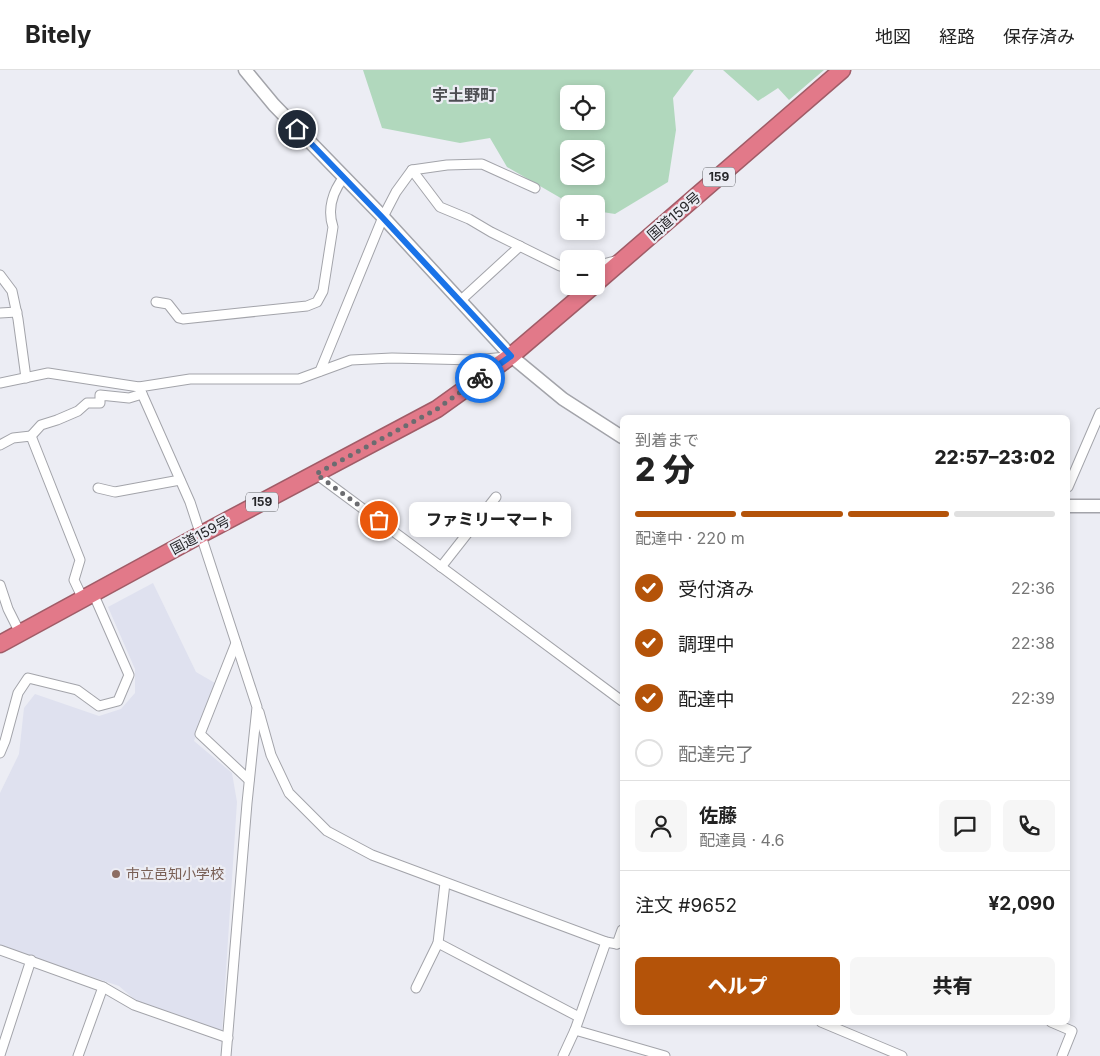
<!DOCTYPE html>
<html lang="ja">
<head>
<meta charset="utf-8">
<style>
	body { margin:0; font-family:Inter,"Noto Sans JP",sans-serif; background:#f6f6f6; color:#222; height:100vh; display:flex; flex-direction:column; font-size:19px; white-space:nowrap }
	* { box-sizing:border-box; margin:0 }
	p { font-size:16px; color:#767676 }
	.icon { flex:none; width:28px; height:28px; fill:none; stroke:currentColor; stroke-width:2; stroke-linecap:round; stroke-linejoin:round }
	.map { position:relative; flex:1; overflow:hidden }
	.sheet { position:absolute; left:620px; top:345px; width:450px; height:610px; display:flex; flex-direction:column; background:#fff; border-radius:8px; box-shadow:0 2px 8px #0003 }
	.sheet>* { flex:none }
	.buttons { position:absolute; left:560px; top:15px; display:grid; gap:10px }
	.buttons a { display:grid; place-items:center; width:45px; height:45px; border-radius:8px; background:#fff; box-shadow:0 2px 8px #0003; font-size:25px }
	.pin { position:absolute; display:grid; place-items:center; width:42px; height:42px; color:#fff; margin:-21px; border:2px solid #fff; border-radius:50%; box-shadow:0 1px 5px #0007 }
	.courier { position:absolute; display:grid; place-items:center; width:50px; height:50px; margin:-25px; border:4px solid #1a73e8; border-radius:50%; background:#fff; color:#222; box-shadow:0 1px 6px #0007 }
	.bubble { position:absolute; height:35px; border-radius:8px; background:#fff; box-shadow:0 2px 8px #0003; font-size:16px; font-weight:800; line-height:35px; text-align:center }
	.summary em { font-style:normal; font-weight:800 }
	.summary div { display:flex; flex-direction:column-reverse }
	.summary { display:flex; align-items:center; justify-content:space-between; height:85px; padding:0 15px }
	h1 { font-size:32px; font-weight:800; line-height:38px }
	.bar { display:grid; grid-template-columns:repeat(4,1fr); gap:8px 5px; align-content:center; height:60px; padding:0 15px }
	.bar i { height:6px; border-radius:4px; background:#e0e0e0 }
	.bar .on { background:#b45309 }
	.bar p { grid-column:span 4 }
	.line { display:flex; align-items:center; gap:12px; padding:0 15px; border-top:1px solid #e0e0e0 }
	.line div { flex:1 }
	.round { display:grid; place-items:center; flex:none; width:52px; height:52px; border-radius:8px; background:#f6f6f6 }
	ol { padding:0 15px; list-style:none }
	li { display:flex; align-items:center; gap:15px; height:55px }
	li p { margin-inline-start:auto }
	li .icon { padding:5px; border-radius:50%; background:#b45309; color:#fff; stroke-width:4 }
	li:last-child { color:#767676 }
	li i { width:28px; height:28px; border:2px solid #e0e0e0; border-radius:50% }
	.button { display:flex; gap:10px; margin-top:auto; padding:10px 15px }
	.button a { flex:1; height:58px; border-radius:8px; background:#b45309; color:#fff; font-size:20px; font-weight:800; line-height:58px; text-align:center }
	.button a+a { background:#f6f6f6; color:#222 }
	header { display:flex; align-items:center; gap:30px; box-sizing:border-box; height:70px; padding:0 25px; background:#fff; border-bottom:1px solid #e0e0e0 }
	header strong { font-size:24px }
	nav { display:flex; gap:28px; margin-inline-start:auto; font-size:18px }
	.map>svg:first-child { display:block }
	.built { fill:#dfe1ef }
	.green { fill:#b1d8bd; fill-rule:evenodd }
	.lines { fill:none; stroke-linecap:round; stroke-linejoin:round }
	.street-casing { stroke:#a3a4aa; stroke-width:11 }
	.secondary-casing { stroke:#a3a4aa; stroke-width:15 }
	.highway-casing { stroke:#a05c67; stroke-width:19 }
	.street { stroke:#fff; stroke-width:9 }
	.secondary { stroke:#fff; stroke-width:12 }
	.highway { stroke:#e27989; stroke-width:16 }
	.done { stroke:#6b6c70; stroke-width:5; stroke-dasharray:0 9 }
	.route { stroke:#1a73e8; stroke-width:6 }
	.education-dot { fill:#8d6e63; stroke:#ecedf4; stroke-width:2 }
	.labels { text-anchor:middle; stroke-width:4.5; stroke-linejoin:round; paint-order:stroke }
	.shield { fill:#ecedf4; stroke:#616266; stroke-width:1 }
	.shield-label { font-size:12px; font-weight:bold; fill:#262629 }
	.street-label { font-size:14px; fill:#262629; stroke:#ecedf4 }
	.education-label { font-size:14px; fill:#785e54; stroke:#ecedf4; text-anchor:start }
	.quarter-label { font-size:16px; font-weight:bold; fill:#4d4e53; stroke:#ecedf4 }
</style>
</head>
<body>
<header>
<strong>Bitely</strong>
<nav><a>地図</a><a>経路</a><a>保存済み</a></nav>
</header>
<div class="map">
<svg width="1100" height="986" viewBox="0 0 1100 986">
	<rect width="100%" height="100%" fill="#ecedf4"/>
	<polygon class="built" points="153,513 196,602 215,613 194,671 232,703 237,732 222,962 140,934 119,916 0,876 0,723 19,684 24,638 35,624 99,646 121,639 135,623 135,599 108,537"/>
	<g class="green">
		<path d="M363,0H694L673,28L676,60L668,112L615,144L596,141V134H571L507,97L490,68L460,73L382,58ZM569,24H596V51H569ZM569,79H596V106H569Z"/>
		<polygon points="723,0 824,0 789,30 778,18 758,31"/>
	</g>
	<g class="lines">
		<defs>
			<g id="street">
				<polyline points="412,100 440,137 469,149 491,162 560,196 569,197"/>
				<polyline points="596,196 618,190"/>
				<polyline points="0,205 12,221 18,249 26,308"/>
				<polyline points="460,231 520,176"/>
				<path d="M156,232L168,234L179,248L183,249L307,236L317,232L323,221L333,157C327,139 333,121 344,107"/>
				<polyline points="0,243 17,242"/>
				<polyline points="320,301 383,147 396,122 412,100 447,95 482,94 535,118"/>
				<polyline points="0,313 48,303 139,317 190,309 299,309 351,290 392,288 475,290 506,287"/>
				<polyline points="139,317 190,432 257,637 247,733 226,986"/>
				<polyline points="31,366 41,355 57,350 78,341 87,333 100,333 100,325 129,328 142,324"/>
				<polyline points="0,375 13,368 31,366 80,490 74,510 83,529"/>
				<polyline points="316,404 622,631"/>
				<polyline points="1068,417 1100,343"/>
				<polyline points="98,418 115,422 180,410"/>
				<polyline points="441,497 496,427"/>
				<polyline points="0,515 8,539 20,563"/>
				<polyline points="236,573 200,664 249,710"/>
				<polyline points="259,642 271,685 289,723 327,761 372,785 606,872 617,874 622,871"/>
				<polyline points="0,683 5,671 18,623 28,608 77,620 99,636 118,631 129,605 93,523"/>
				<polyline points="606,872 575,960 665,986"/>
				<polyline points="438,873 579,947"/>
				<polyline points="617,874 622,860"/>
				<polyline points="0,880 103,917 134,935 228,968"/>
				<polyline points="416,918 438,873 445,813"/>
				<polyline points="821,952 902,986"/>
				<polyline points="1051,952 1072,961 1062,986"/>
				<polyline points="0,985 31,890"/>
				<polyline points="78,986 103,917"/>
				<polyline points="563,986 575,960"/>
			</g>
			<g id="secondary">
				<polyline points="245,0 274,35 383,147 511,286 563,329 622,367"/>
				<polyline points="1068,436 1100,436"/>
			</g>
			<g id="highway">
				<polyline points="596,213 842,0"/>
				<polyline points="0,574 200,465 437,339 511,286 593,216"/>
			</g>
		</defs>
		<use href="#street" class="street-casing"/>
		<use href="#secondary" class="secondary-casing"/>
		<use href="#highway" class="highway-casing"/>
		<use href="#street" class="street"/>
		<use href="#secondary" class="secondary"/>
		<use href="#highway" class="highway"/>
	</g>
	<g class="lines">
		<polyline class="done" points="379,450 316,404 437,339 480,308"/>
		<polyline class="route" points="297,59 382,147 511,286 480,308"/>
	</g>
	<circle class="education-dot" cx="116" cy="804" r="5"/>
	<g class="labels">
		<g class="shield">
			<rect x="703" y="97.5" width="32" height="19" rx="4"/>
			<rect x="246" y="422.5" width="32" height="19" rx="4"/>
		</g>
		<g class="shield-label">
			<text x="719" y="111">159</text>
			<text x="262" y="436">159</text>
		</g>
		<g class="street-label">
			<text transform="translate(674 146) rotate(-41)" y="5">国道159号</text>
			<text transform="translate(200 465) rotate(-28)" y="5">国道159号</text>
		</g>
		<g class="education-label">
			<text x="126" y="809">市立邑知小学校</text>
		</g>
		<g class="quarter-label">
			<text x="464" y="31">宇土野町</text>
		</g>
	</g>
</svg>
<div class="buttons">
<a><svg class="icon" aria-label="locate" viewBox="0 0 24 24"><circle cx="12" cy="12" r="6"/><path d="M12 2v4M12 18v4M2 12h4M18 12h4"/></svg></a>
<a><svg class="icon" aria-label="layers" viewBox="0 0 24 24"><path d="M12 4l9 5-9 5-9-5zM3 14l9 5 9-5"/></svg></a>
<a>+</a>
<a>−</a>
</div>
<div class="pin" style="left:379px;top:450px;background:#ea580c"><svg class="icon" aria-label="bag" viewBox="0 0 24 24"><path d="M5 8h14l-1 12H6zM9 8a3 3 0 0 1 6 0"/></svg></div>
<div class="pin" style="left:297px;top:59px;background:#1f2937"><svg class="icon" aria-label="home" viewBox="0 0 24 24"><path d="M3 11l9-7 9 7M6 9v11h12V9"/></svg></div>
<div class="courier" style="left:480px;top:308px"><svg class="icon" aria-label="bike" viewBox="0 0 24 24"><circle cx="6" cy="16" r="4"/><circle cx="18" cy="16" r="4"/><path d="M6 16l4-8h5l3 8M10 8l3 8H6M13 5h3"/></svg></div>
<div class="bubble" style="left:409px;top:432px;width:162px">ファミリーマート</div>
<section class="sheet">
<div class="summary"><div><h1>2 分</h1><p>到着まで</p></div><em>22:57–23:02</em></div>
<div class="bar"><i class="on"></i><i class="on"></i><i class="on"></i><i></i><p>配達中 · 220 m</p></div>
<ol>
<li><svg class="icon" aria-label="check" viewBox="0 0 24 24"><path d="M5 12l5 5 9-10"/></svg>受付済み<p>22:36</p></li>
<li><svg class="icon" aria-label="check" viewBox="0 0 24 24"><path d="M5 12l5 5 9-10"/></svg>調理中<p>22:38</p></li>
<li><svg class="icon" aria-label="check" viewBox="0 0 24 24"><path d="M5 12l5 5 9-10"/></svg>配達中<p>22:39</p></li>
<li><i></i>配達完了</li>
</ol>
<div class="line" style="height:90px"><a class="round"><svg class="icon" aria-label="person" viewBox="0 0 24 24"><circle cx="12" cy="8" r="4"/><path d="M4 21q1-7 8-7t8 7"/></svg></a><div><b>佐藤</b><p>配達員 · 4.6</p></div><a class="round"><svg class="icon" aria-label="chat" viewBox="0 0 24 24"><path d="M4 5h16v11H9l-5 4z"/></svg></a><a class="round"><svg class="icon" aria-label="phone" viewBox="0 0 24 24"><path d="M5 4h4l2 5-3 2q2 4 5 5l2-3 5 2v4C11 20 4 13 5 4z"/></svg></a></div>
<div class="line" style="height:65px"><div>注文 #9652</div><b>¥2,090</b></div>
<div class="button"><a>ヘルプ</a><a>共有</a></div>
</section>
</div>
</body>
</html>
